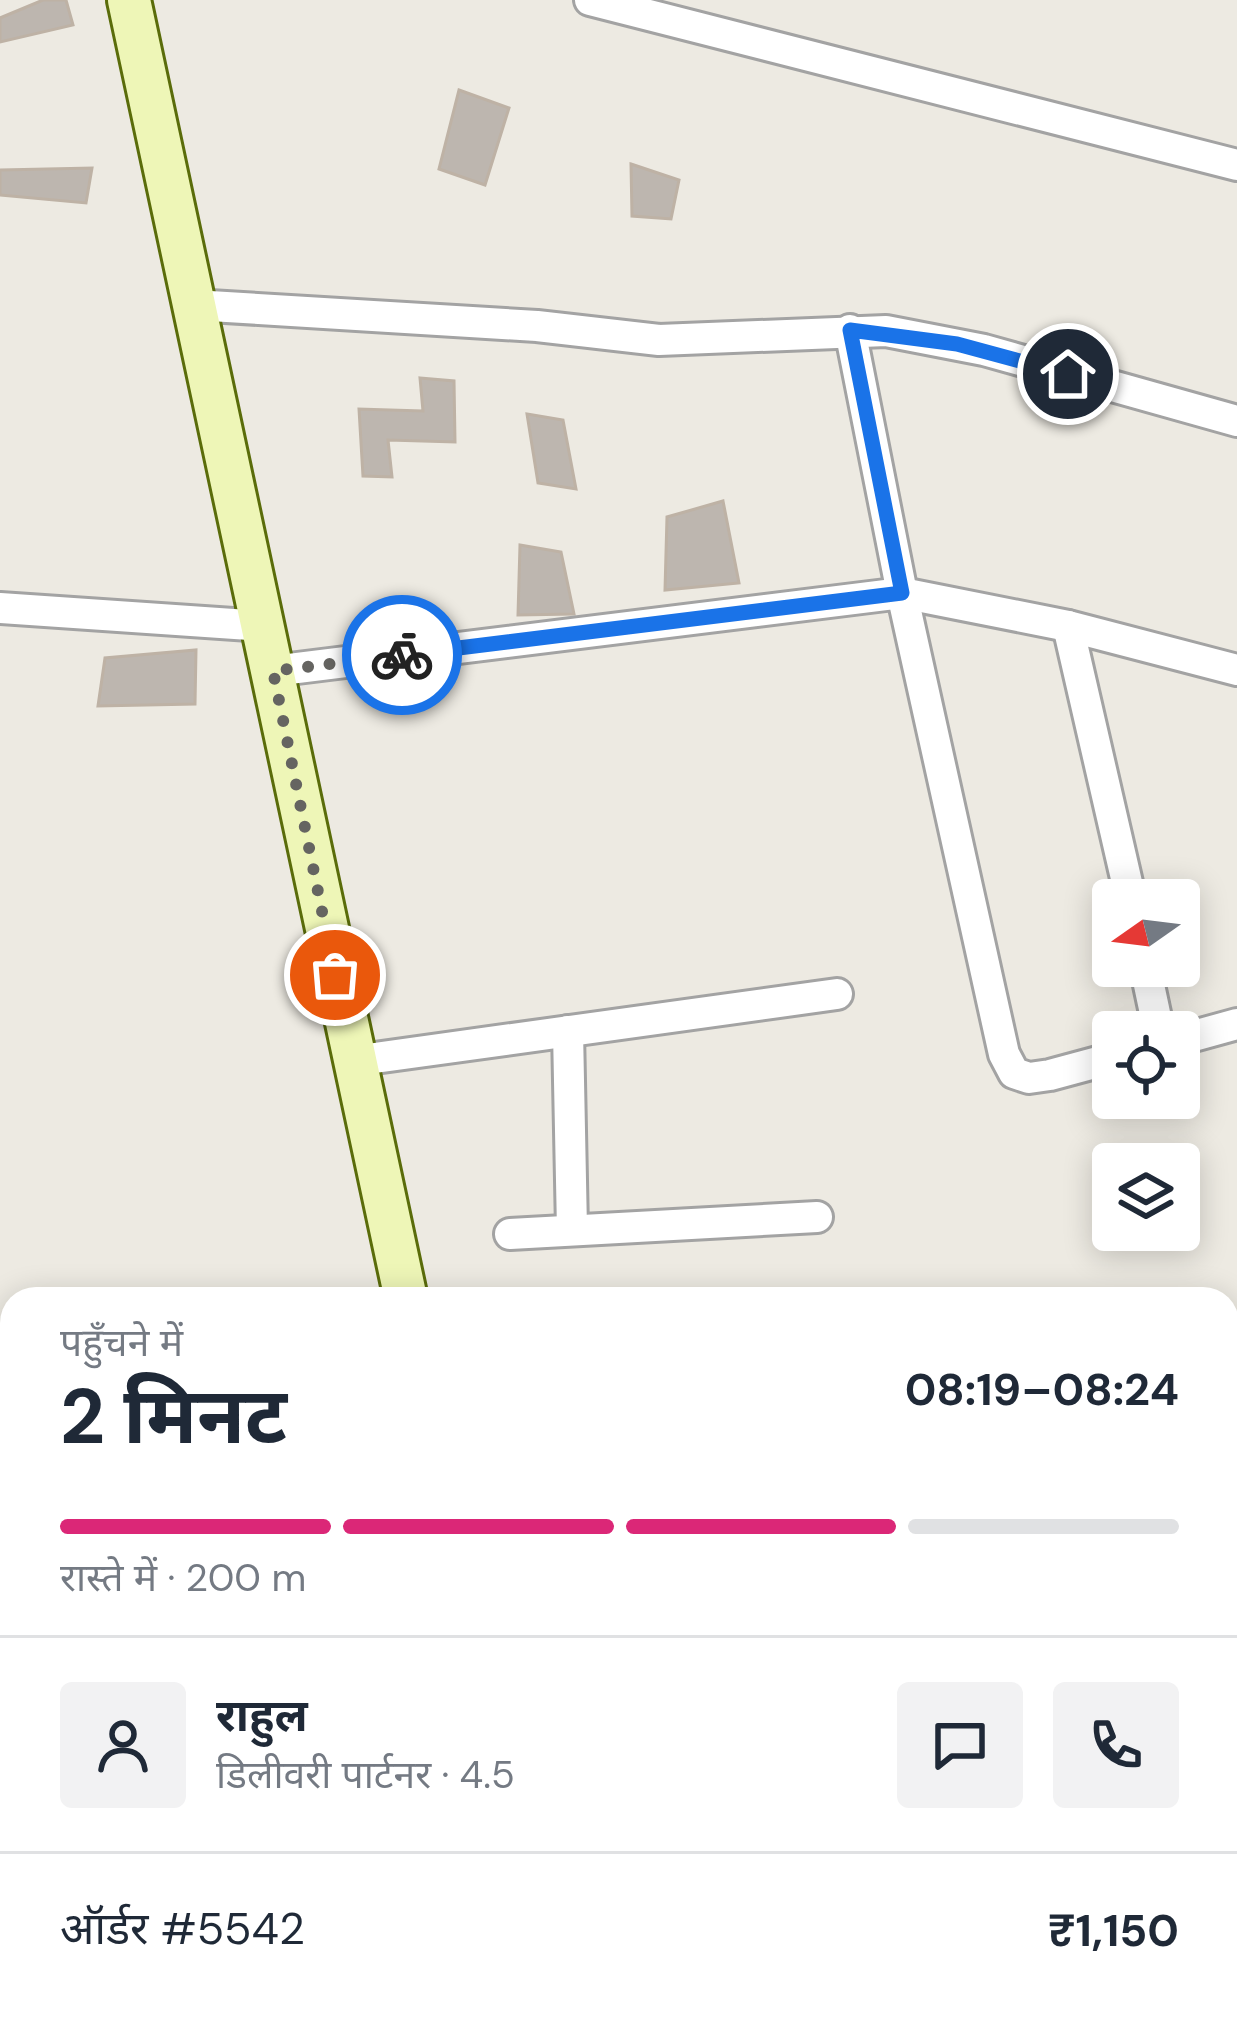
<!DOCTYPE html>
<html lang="hi">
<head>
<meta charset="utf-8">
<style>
	body { margin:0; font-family:"DM Sans","Noto Sans Devanagari",sans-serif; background:#f2f2f3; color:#1f2937; height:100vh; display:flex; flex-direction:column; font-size:45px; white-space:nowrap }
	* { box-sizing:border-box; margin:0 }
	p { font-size:39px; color:#747a83 }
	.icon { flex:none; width:66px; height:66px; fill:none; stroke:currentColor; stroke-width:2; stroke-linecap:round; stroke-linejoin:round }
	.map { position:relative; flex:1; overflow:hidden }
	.sheet { position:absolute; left:0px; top:1287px; width:1239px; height:747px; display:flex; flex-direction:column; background:#fff; border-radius:36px 36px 0 0; box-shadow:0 6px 30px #0003 }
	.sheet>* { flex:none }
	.needle { width:78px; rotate:256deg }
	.tools { position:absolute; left:1092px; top:879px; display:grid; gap:24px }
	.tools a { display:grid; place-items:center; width:108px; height:108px; border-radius:12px; background:#fff; box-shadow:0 6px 30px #0003; font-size:60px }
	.pin { position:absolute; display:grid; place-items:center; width:102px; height:102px; color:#fff; margin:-51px; border:6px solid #fff; border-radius:50%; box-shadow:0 3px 12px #0007 }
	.courier { position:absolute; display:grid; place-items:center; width:120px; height:120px; margin:-60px; border:9px solid #1a73e8; border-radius:50%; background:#fff; color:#222; box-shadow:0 3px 15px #0007 }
	.summary em { font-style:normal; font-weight:700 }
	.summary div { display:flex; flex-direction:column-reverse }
	.summary { display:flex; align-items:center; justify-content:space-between; height:204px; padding:0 60px }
	h1 { font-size:78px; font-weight:700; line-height:90px }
	.bar { display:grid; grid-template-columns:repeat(4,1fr); gap:18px 12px; align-content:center; height:144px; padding:0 60px }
	.bar i { height:15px; border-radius:9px; background:#e0e1e3 }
	.bar .selected { background:#db2777 }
	.bar p { grid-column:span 4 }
	.line { display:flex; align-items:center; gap:30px; padding:0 60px; border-top:3px solid #e0e1e3 }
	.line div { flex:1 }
	.round { display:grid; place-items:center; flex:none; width:126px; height:126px; border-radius:12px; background:#f2f2f3 }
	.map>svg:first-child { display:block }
	.building { fill:#bdb6af; stroke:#beb2a5; stroke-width:3 }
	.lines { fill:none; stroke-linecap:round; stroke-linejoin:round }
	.street-casing { stroke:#a3a3a3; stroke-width:36 }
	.secondary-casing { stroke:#5a6c0a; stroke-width:48 }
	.street { stroke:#fff; stroke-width:30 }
	.secondary { stroke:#eef6b7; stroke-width:42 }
	.done { stroke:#656461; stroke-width:12; stroke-dasharray:0 21.6 }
	.route { stroke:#1a73e8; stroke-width:15 }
</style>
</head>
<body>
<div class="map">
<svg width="1237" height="2032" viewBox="0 0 1237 2032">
	<rect width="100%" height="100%" fill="#edeae2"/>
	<g class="building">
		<polygon points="43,0 66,0 73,25 0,42 0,18"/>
		<polygon points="459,90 509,108 485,185 439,169"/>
		<polygon points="631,164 679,180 671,219 632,216"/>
		<polygon points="92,168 86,203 0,195 0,170"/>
		<polygon points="420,378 454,381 455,442 388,440 392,477 363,476 359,409 423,411"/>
		<polygon points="527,414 563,420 576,489 538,483"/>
		<polygon points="723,501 739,583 665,590 667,517"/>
		<polygon points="520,545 561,552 574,614 518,615"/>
		<polygon points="196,650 195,704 98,706 105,658"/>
	</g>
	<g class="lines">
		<defs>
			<g id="street">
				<polyline points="590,0 1237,165"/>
				<polyline points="193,305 537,326 659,340 886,331 984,350 1237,421"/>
				<polyline points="850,330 902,593 1004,1054 1014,1073 1029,1078 1050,1075 1113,1058"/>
				<polyline points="0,608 264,626"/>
				<polyline points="1068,626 1131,900"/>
				<polyline points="273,671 902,593 1068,626 1237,670"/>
				<polyline points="1145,966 1159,1032"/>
				<polyline points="568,1031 572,1230"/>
				<polyline points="1179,1040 1237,1024"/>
				<polyline points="353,1061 837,994"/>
				<polyline points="510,1234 817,1217"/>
				<polyline points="1227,1521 1237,1522"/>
				<polyline points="1227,1563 1237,1563"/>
				<polyline points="0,1625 12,1622"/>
				<polyline points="1227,1740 1237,1741"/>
			</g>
			<g id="secondary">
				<polyline points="129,0 406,1299"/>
				<polyline points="569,2022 571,2032"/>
			</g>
		</defs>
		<use href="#street" class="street-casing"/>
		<use href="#secondary" class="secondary-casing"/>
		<use href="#street" class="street"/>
		<use href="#secondary" class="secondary"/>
	</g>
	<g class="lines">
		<polyline class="done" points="335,975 273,671 402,655"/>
		<polyline class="route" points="402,655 902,593 850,330 957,344 1068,374"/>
	</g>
</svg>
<div class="tools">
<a><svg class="needle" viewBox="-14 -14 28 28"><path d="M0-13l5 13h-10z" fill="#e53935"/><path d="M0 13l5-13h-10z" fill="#747a83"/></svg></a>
<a><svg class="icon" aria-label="locate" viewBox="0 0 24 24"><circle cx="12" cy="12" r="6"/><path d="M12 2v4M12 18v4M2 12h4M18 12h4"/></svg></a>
<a><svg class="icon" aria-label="layers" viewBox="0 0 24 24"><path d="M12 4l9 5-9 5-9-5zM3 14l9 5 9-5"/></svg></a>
</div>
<div class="pin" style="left:335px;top:975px;background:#ea580c"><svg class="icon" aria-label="bag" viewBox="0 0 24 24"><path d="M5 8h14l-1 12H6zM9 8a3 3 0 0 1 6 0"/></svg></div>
<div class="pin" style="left:1068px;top:374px;background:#1f2937"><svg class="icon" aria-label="home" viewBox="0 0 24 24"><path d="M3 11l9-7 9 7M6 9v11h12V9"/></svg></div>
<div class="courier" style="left:402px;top:655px"><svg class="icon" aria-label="bike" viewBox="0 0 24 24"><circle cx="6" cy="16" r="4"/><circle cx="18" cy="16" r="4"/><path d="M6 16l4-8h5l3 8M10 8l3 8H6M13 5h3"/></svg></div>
<section class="sheet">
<div class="summary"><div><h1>2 मिनट</h1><p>पहुँचने में</p></div><em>08:19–08:24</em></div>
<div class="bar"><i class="selected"></i><i class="selected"></i><i class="selected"></i><i></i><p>रास्ते में · 200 m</p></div>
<div class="line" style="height:216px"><a class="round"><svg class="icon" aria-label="person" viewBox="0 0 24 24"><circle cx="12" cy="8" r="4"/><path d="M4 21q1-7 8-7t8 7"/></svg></a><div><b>राहुल</b><p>डिलीवरी पार्टनर · 4.5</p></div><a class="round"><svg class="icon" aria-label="chat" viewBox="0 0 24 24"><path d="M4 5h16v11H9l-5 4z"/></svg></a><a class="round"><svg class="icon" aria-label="phone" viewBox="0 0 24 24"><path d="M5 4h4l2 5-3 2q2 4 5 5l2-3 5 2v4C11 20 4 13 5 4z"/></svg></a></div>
<div class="line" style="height:156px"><div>ऑर्डर #5542</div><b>₹1,150</b></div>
</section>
</div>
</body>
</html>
